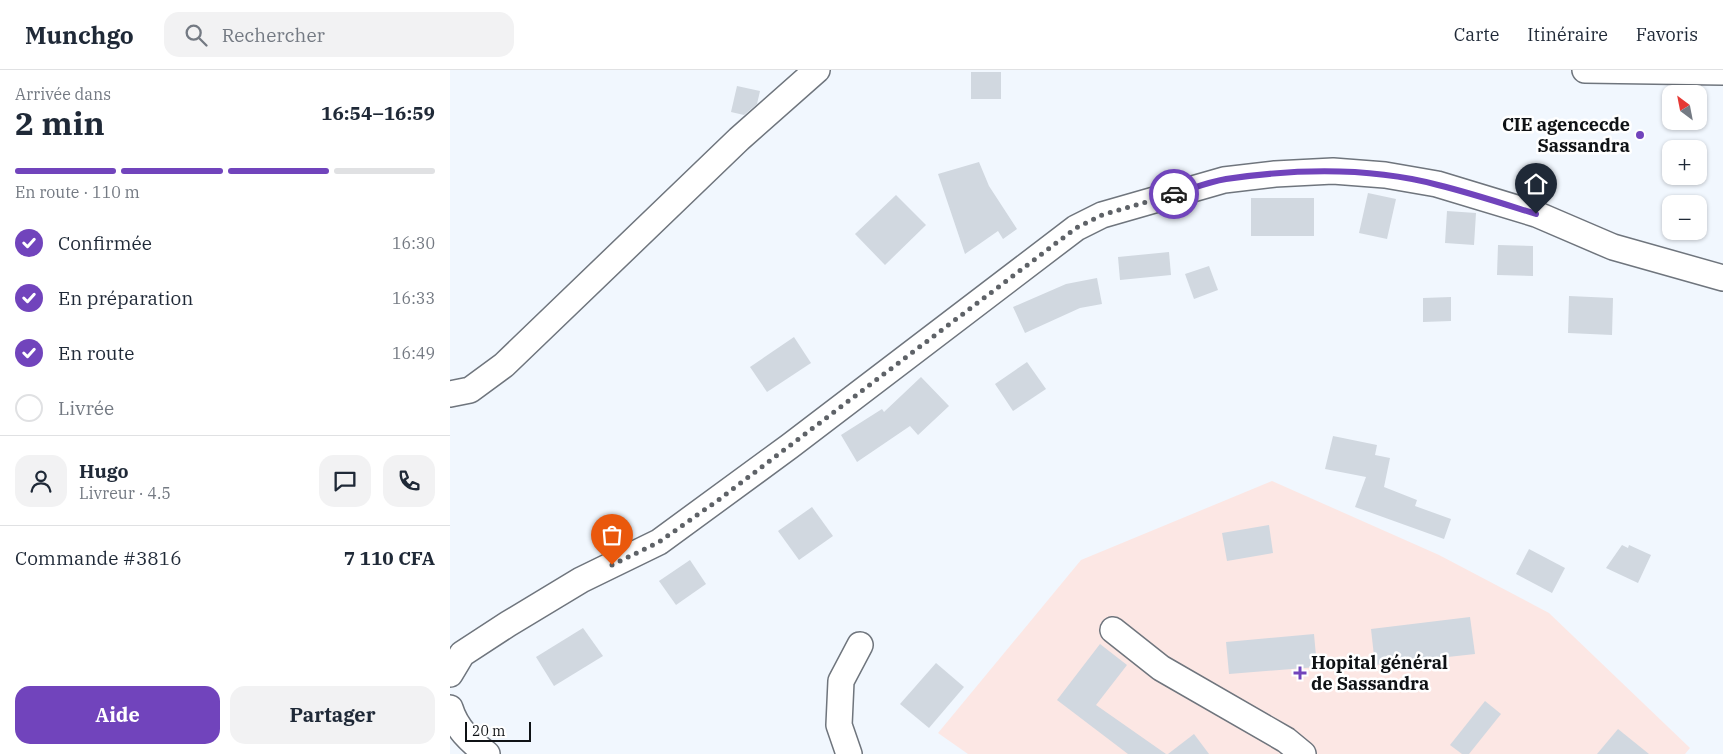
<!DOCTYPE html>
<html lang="fr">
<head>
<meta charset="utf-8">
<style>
	body { margin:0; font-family:"IBM Plex Serif",serif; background:#f2f2f3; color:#1f2937; height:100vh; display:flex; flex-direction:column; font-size:19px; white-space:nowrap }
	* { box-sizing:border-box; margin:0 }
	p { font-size:16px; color:#747a83 }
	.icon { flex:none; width:28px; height:28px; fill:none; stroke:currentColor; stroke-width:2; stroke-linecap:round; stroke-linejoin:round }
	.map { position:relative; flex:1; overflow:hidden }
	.drawer { display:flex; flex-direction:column; background:#fff; width:450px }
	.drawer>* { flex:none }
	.needle { width:32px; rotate:328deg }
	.controls { position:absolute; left:1212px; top:15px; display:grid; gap:10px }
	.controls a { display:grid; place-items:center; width:45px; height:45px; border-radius:10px; background:#fff; box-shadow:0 1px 4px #0004; font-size:25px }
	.scale { position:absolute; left:15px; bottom:12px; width:66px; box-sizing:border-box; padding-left:5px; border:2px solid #0f1215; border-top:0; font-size:14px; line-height:18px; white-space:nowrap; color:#0f1215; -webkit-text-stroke:4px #fff; paint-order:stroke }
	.pin { position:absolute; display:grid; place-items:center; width:42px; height:42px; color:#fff; margin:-51px -21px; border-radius:50% 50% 50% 0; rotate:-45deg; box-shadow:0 0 5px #0007 }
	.pin .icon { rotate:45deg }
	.courier { position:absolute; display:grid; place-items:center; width:50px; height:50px; margin:-25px; border:4px solid #7144bc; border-radius:50%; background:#fff; color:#222; box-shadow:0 1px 6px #0007 }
	.summary em { font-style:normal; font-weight:700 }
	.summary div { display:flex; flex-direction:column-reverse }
	.summary { display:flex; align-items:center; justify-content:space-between; height:85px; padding:0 15px }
	h1 { font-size:32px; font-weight:700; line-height:38px }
	.bar { display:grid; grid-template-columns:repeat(4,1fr); gap:8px 5px; align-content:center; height:60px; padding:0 15px }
	.bar i { height:6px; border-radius:4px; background:#e0e1e3 }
	.bar .selected { background:#7144bc }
	.bar p { grid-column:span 4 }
	.line { display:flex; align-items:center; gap:12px; padding:0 15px; border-top:1px solid #e0e1e3 }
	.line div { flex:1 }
	.round { display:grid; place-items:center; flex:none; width:52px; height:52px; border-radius:15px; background:#f2f2f3 }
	ol { padding:0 15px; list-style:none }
	li { display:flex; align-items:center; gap:15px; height:55px }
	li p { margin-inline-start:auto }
	li .icon { padding:5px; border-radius:50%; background:#7144bc; color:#fff; stroke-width:4 }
	li:last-child { color:#747a83 }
	li i { width:28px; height:28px; border:2px solid #e0e1e3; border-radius:50% }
	.primary-button { display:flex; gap:10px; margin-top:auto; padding:10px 15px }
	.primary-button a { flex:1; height:58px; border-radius:15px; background:#7144bc; color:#fff; font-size:20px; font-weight:700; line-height:58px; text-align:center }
	.primary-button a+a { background:#f2f2f3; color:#1f2937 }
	header { display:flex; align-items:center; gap:30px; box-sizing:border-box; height:70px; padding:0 25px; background:#fff; border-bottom:1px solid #e0e1e3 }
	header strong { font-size:24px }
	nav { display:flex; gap:28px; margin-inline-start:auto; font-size:18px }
	.search { width:350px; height:45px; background:#f2f2f3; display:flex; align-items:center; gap:12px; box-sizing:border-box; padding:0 18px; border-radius:15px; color:#747a83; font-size:19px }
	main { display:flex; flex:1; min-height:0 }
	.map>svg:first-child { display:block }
	.medical { fill:#fce7e4 }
	.building { fill:#d1d8e0 }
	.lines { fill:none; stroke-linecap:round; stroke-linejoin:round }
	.minor-casing { stroke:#6f757d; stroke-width:28 }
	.minor { stroke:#fff; stroke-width:25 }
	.done { stroke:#5e6267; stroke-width:5; stroke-dasharray:0 9 }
	.route { stroke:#7144bc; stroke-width:6 }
	.poi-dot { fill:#7144bc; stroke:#fff; stroke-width:2 }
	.labels { text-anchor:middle; stroke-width:5; stroke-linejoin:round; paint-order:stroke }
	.poi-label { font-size:18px; font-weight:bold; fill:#0f1215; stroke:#fff; text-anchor:end }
</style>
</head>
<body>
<header>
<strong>Munchgo</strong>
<div class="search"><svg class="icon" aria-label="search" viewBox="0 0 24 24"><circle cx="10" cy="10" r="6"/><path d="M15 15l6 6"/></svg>Rechercher</div>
<nav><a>Carte</a><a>Itinéraire</a><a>Favoris</a></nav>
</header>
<main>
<section class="drawer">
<div class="summary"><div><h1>2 min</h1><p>Arrivée dans</p></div><em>16:54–16:59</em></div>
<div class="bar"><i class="selected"></i><i class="selected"></i><i class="selected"></i><i></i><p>En route · 110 m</p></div>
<ol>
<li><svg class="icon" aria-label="check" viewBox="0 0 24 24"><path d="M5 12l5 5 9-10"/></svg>Confirmée<p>16:30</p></li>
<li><svg class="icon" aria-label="check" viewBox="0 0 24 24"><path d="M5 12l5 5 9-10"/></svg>En préparation<p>16:33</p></li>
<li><svg class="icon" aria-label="check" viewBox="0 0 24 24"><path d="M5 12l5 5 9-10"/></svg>En route<p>16:49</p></li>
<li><i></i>Livrée</li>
</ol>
<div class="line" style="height:90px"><a class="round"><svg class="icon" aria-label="person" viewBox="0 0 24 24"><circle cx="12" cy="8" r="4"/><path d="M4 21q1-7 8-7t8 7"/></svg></a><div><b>Hugo</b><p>Livreur · 4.5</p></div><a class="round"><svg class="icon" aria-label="chat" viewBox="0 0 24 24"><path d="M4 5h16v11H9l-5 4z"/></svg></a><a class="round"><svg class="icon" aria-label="phone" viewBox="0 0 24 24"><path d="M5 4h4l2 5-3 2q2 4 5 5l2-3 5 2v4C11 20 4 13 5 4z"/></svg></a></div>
<div class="line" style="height:65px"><div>Commande #3816</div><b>7 110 CFA</b></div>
<div class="primary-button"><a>Aide</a><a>Partager</a></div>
</section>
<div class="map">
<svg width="1273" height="684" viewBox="0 0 1273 684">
	<rect width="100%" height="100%" fill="#f1f7fe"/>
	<polygon class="medical" points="822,411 989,485 1099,543 1240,678 1235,684 518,684 488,663 631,490"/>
	<g class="building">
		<rect x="521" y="2" width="30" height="27"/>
		<polygon points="287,16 310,21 307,34 294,45 281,42"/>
		<polygon points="529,92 539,116 567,159 553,169 548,161 515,184 488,104"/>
		<polygon points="918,123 946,129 937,169 909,163"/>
		<polygon points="446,125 476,155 435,195 405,164"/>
		<rect x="801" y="128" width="63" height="38"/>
		<polygon points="997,141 1026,143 1024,175 995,173"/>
		<polygon points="1048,175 1083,176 1083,206 1047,205"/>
		<polygon points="719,182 721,205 670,210 668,187"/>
		<polygon points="759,196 768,220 744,229 735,204"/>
		<polygon points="647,208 652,234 630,238 575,263 563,237 616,214"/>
		<polygon points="1119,226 1163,228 1162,265 1118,263"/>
		<polygon points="1001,227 1001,251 973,252 973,228"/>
		<polygon points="344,267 361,293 317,322 300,297"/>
		<polygon points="577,292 596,319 563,341 545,314"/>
		<polygon points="471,307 499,336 468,365 460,356 407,392 391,365 432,339 434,342"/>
		<polygon points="883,366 927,375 925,385 940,388 934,417 967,430 965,436 1001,449 994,469 905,437 916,407 875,399"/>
		<polygon points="362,437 383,466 349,490 328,461"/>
		<polygon points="819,455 823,483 777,491 772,463"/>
		<polygon points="1172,475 1178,478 1179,475 1201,485 1188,513 1156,498"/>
		<polygon points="1079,479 1115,498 1102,523 1066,504"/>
		<polygon points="240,490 256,514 226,535 209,511"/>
		<polygon points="1020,547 1025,584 925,595 921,559"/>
		<polygon points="133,558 153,586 104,616 86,587"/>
		<polygon points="864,564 867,597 779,604 776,572"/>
		<polygon points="650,574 677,595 646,635 716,684 678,684 607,630"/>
		<polygon points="486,593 514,617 479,658 450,634"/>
		<polygon points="1035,631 1051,644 1019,684 1012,684 1000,675"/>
		<polygon points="1168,659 1199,684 1147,684"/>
		<polygon points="744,664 759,684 718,684"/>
	</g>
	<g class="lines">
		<defs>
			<g id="minor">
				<polyline points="1135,0 1273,2"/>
				<polyline points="0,324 20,320 54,295 289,69 367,0"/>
				<polyline points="663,560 711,598 836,670 853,684"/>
				<polyline points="0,604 12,584 58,554 131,510 209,472 340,376 626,158 652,145 774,110 825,104 883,101 935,105 987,114 1086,144 1163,177 1273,208"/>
				<path d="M0,638C6,658 20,671 37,684"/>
				<polyline points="399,684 389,655 391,611 410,575"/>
			</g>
		</defs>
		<use href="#minor" class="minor-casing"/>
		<use href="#minor" class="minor"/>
	</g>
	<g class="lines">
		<polyline class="done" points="162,495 209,472 267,431 626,158 652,145 724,124"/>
		<path class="route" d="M724,124C741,119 758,112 776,109C844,99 920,97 988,115C1021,123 1054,134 1086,144"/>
	</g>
	<g class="poi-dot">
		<circle cx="1190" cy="65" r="5"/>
		<path d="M847.5 595.5h5v5h5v5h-5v5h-5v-5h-5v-5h5z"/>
	</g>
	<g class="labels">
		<g class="poi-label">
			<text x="1180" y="61">CIE agencecde<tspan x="1180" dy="21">Sassandra</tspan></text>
			<text x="861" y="599" text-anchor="start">Hopital général<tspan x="861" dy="21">de Sassandra</tspan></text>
		</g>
	</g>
</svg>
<div class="controls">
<a><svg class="needle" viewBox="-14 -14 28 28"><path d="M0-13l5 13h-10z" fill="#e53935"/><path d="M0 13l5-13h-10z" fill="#747a83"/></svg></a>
<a>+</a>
<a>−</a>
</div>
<div class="scale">20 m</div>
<div class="pin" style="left:162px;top:495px;background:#ea580c"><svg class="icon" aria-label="bag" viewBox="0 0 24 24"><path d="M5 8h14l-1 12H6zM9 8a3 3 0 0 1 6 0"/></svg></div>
<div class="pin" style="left:1086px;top:144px;background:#1f2937"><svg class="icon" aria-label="home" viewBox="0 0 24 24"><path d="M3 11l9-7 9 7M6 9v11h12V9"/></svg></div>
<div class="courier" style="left:724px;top:124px"><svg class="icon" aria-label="car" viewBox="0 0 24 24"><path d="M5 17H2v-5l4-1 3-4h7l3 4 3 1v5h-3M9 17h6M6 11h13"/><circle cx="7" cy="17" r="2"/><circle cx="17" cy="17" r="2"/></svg></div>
</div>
</main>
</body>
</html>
